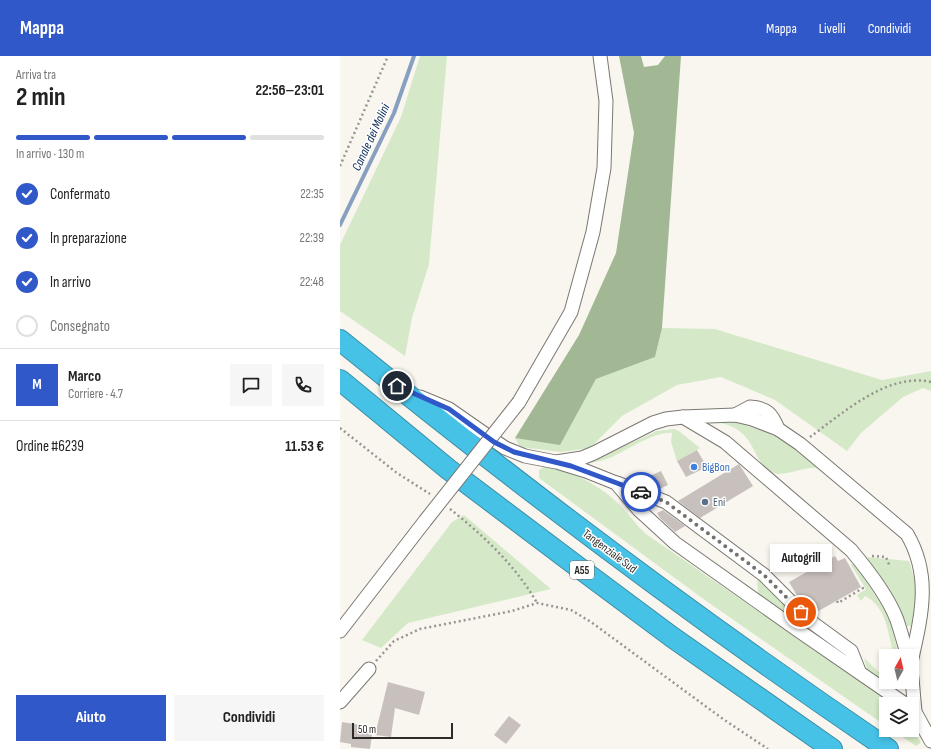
<!DOCTYPE html>
<html lang="it">
<head>
<meta charset="utf-8">
<style>
	body { margin:0; font-family:"Sofia Sans Condensed",sans-serif; background:#f6f6f6; color:#222; height:100vh; display:flex; flex-direction:column; font-size:15px; white-space:nowrap }
	* { box-sizing:border-box; margin:0 }
	p { font-size:13px; color:#767676 }
	.icon { flex:none; width:22px; height:22px; fill:none; stroke:currentColor; stroke-width:2; stroke-linecap:round; stroke-linejoin:round }
	.map { position:relative; flex:1; overflow:hidden }
	.sheet { display:flex; flex-direction:column; background:#fff; width:340px }
	.sheet>* { flex:none }
	.needle { width:26px; rotate:8deg }
	.buttons { position:absolute; left:539px; top:593px; display:grid; gap:8px }
	.buttons a { display:grid; place-items:center; width:40px; height:40px; border-radius:0px; background:#fff; box-shadow:0 2px 6px #0003; font-size:20px }
	.scale { position:absolute; left:12px; bottom:10px; width:101px; box-sizing:border-box; padding-left:4px; border:2px solid #2c2b28; border-top:0; font-size:11px; line-height:14px; white-space:nowrap; color:#2c2b28; -webkit-text-stroke:3px #fff; paint-order:stroke }
	.pin { position:absolute; display:grid; place-items:center; width:34px; height:34px; color:#fff; margin:-17px; border:2px solid #fff; border-radius:50%; box-shadow:0 1px 4px #0007 }
	.courier { position:absolute; display:grid; place-items:center; width:40px; height:40px; margin:-20px; border:3px solid #3158c8; border-radius:50%; background:#fff; color:#222; box-shadow:0 1px 5px #0007 }
	.bubble { position:absolute; height:28px; border-radius:0px; background:#fff; box-shadow:0 2px 6px #0003; font-size:13px; font-weight:700; line-height:28px; text-align:center }
	.summary em { font-style:normal; font-weight:700 }
	.summary div { display:flex; flex-direction:column-reverse }
	.summary { display:flex; align-items:center; justify-content:space-between; height:68px; padding:0 16px }
	h1 { font-size:26px; font-weight:700; line-height:30px }
	.bar { display:grid; grid-template-columns:repeat(4,1fr); gap:6px 4px; align-content:center; height:48px; padding:0 16px }
	.bar i { height:5px; border-radius:3px; background:#e0e0e0 }
	.bar .selected { background:#3158c8 }
	.bar p { grid-column:span 4 }
	.line { display:flex; align-items:center; gap:10px; padding:0 16px; border-top:1px solid #e0e0e0 }
	.line div { flex:1 }
	.round { display:grid; place-items:center; flex:none; width:42px; height:42px; border-radius:0px; background:#f6f6f6 }
	ol { padding:0 16px; list-style:none }
	li { display:flex; align-items:center; gap:12px; height:44px }
	li p { margin-inline-start:auto }
	li .icon { padding:4px; border-radius:50%; background:#3158c8; color:#fff; stroke-width:4 }
	li:last-child { color:#767676 }
	li i { width:22px; height:22px; border:2px solid #e0e0e0; border-radius:50% }
	.action { display:flex; gap:8px; margin-top:auto; padding:8px 16px }
	.action a { flex:1; height:46px; border-radius:0px; background:#3158c8; color:#fff; font-size:16px; font-weight:700; line-height:46px; text-align:center }
	.action a+a { background:#f6f6f6; color:#222 }
	header { display:flex; align-items:center; gap:24px; box-sizing:border-box; height:56px; padding:0 20px; background:#3158c8; color:#fff }
	header strong { font-size:19px }
	nav { display:flex; gap:22px; margin-inline-start:auto; font-size:14px }
	main { display:flex; flex:1; min-height:0 }
	.map>svg:first-child { display:block }
	.green { fill:#d5e9c8 }
	.forest { fill:#a2b894 }
	.lines { fill:none; stroke-linecap:round; stroke-linejoin:round }
	.stream { stroke:#879fc0; stroke-width:4 }
	.building { fill:#c8c0bc }
	.minor-casing { stroke:#7b7872; stroke-width:15 }
	.highway-casing { stroke:#3d8da4; stroke-width:22 }
	.path { stroke:#97958f; stroke-width:2.5; stroke-dasharray:2 3; stroke-linecap:butt }
	.minor { stroke:#fff; stroke-width:13 }
	.highway { stroke:#46c2e7; stroke-width:20 }
	.minor-bridge-casing { stroke:#7b7872; stroke-width:15; stroke-linecap:butt }
	.minor-bridge { stroke:#fff; stroke-width:13 }
	.done { stroke:#74726e; stroke-width:4; stroke-dasharray:0 7.2 }
	.route { stroke:#3158c8; stroke-width:5 }
	.shop-dot { fill:#3f7fe0; stroke:#fff; stroke-width:1.5 }
	.service-dot { fill:#5c6f8a; stroke:#fff; stroke-width:1.5 }
	.labels { text-anchor:middle; stroke-width:3; stroke-linejoin:round; paint-order:stroke }
	.shield { fill:#fff; stroke:#6b6b68; stroke-width:1 }
	.shield-label { font-size:11px; font-weight:bold; fill:#2c2b28 }
	.shop-label { font-size:12px; fill:#366cbe; stroke:#fff; text-anchor:start }
	.service-label { font-size:12px; fill:#4e5e75; stroke:#fff; text-anchor:start }
	.street-label { font-size:12px; fill:#2c2b28; stroke:#fff }
	.water-label { font-size:13px; font-style:italic; fill:#0c2d58; stroke:#fff }
</style>
</head>
<body>
<header>
<strong>Mappa</strong>
<nav><a>Mappa</a><a>Livelli</a><a>Condividi</a></nav>
</header>
<main>
<section class="sheet">
<div class="summary"><div><h1>2 min</h1><p>Arriva tra</p></div><em>22:56–23:01</em></div>
<div class="bar"><i class="selected"></i><i class="selected"></i><i class="selected"></i><i></i><p>In arrivo · 130 m</p></div>
<ol>
<li><svg class="icon" aria-label="check" viewBox="0 0 24 24"><path d="M5 12l5 5 9-10"/></svg>Confermato<p>22:35</p></li>
<li><svg class="icon" aria-label="check" viewBox="0 0 24 24"><path d="M5 12l5 5 9-10"/></svg>In preparazione<p>22:39</p></li>
<li><svg class="icon" aria-label="check" viewBox="0 0 24 24"><path d="M5 12l5 5 9-10"/></svg>In arrivo<p>22:48</p></li>
<li><i></i>Consegnato</li>
</ol>
<div class="line" style="height:72px"><b class="round" style="background:#3158c8;color:#fff">M</b><div><b>Marco</b><p>Corriere · 4.7</p></div><a class="round"><svg class="icon" aria-label="chat" viewBox="0 0 24 24"><path d="M4 5h16v11H9l-5 4z"/></svg></a><a class="round"><svg class="icon" aria-label="phone" viewBox="0 0 24 24"><path d="M5 4h4l2 5-3 2q2 4 5 5l2-3 5 2v4C11 20 4 13 5 4z"/></svg></a></div>
<div class="line" style="height:52px"><div>Ordine #6239</div><b>11.53 €</b></div>
<div class="action"><a>Aiuto</a><a>Condividi</a></div>
</section>
<div class="map">
<svg width="591" height="693" viewBox="0 0 591 693">
	<rect width="100%" height="100%" fill="#f9f6ef"/>
	<g class="green">
		<polygon points="80,0 107,0 89,208 72,262 65,300 0,255 0,189 61,61"/>
		<polygon points="322,272 375,273 542,324 591,315 591,335 583,332 563,341 521,377 507,395 435,344 381,321 337,329 282,360 250,392 221,396 180,391 175,382 220,388 256,323 315,301"/>
		<path d="M384,364L400,367L439,381L478,410L479,412C463,410 446,421 433,417C412,409 418,375 381,367Z"/>
		<path d="M334,373L339,375L360,392L337,405L331,386L332,377C315,375 288,394 272,401C265,404 258,405 251,407L250,406L317,375Z"/>
		<path d="M204,411C232,414 259,429 279,448C289,458 296,469 306,478L549,645L553,648H546V670L362,542L199,422V414Z"/>
		<polygon points="124,459 211,533 68,567 41,592 22,584 112,466"/>
		<polygon points="527,501 569,505 577,532 576,551 571,570 566,570 557,548"/>
		<path d="M514,507L544,552L550,564L559,600H554C548,578 547,551 525,540L521,545L517,539L526,533L511,509Z"/>
		<polygon points="417,520 499,592 497,594 418,538"/>
		<polygon points="524,602 541,618 546,611 546,626 561,626 556,630 546,627 527,613"/>
		<polygon points="572,670 581,687 576,690 552,674 572,674"/>
	</g>
	<polygon class="forest" points="279,0 301,0 304,11 318,9 325,0 341,0 322,272 315,301 256,323 220,389 175,382 239,279 276,197 294,77"/>
	<g class="lines">
		<polyline class="stream" points="0,169 54,57 74,0"/>
	</g>
	<g class="building">
		<polygon points="357,394 367,411 346,421 337,405"/>
		<polygon points="399,408 413,430 360,462 338,445"/>
		<polygon points="321,415 328,429 317,434 313,432 308,421"/>
		<polygon points="323,454 345,470 335,476 320,462 317,457"/>
		<polygon points="495,500 498,505 505,502 521,531 475,557 465,540 459,543 449,526"/>
		<polygon points="48,626 85,636 79,659 55,652 51,681 35,679"/>
		<polygon points="169,660 181,669 166,688 154,679"/>
		<polygon points="2,666 33,671 30,693 11,691 11,688 0,686"/>
	</g>
	<g class="lines">
		<defs>
			<g id="minor">
				<path d="M80,341L109,353L165,392L185,400L216,406L242,402L254,397L313,367L326,363L343,361L385,386L511,494C527,513 548,540 557,564C561,576 564,588 568,600"/>
				<polyline points="179,346 231,256 253,176 264,112 266,45 260,0"/>
				<path d="M395,359L410,351C427,352 432,358 438,373"/>
				<path d="M343,361L395,359L412,363L438,373L460,388L567,478C591,519 582,557 572,602"/>
				<polyline points="220,407 246,415 276,427 299,454 335,487 459,575 565,648"/>
				<polyline points="277,427 326,446 424,519 470,565 511,595 519,615"/>
				<polyline points="0,575 85,465"/>
				<polyline points="572,622 575,656"/>
				<polyline points="0,646 29,613"/>
				<polyline points="572,653 575,656 591,685"/>
			</g>
			<g id="highway">
				<path d="M0,284C177,428 359,565 548,693"/>
				<polyline points="0,324 108,413 238,511 332,581 492,693"/>
			</g>
		</defs>
		<use href="#minor" class="minor-casing"/>
		<use href="#highway" class="highway-casing"/>
		<g class="path">
			<polyline points="0,110 48,0"/>
			<polyline points="0,372 57,417 90,438"/>
			<path d="M470,381C503,357 548,316 591,326"/>
			<path d="M110,453C143,479 176,510 197,547"/>
			<polyline points="532,500 546,501 550,511"/>
			<polyline points="497,545 498,547 523,532 522,531"/>
			<polyline points="36,605 54,585 80,573 172,555 197,547 231,554 251,566 383,663 428,693"/>
		</g>
		<use href="#minor" class="minor"/>
		<use href="#highway" class="highway"/>
		<defs>
			<polyline id="minor-bridge" points="85,465 179,346"/>
		</defs>
		<use href="#minor-bridge" class="minor-bridge-casing"/>
		<use href="#minor-bridge" class="minor-bridge"/>
	</g>
	<g class="lines">
		<polyline class="done" points="301,436 326,446 424,519 461,556"/>
		<polyline class="route" points="57,330 109,353 154,386 174,396 231,410 301,436"/>
	</g>
	<circle class="shop-dot" cx="354" cy="411" r="4"/>
	<circle class="service-dot" cx="365" cy="446" r="4"/>
	<g class="labels">
		<rect class="shield" x="230" y="505" width="24" height="18" rx="3"/>
		<g class="shield-label">
			<text x="242" y="518">A55</text>
		</g>
		<g class="shop-label">
			<text x="362" y="415">BigBon</text>
		</g>
		<g class="service-label">
			<text x="373" y="450">Eni</text>
		</g>
		<g class="street-label">
			<text transform="translate(270 495) rotate(37)" y="4">Tangenziale Sud</text>
		</g>
		<g class="water-label">
			<text transform="translate(30 81) rotate(-65)" y="5">Canale dei Molini</text>
		</g>
	</g>
</svg>
<div class="buttons">
<a><svg class="needle" viewBox="-14 -14 28 28"><path d="M0-13l5 13h-10z" fill="#e53935"/><path d="M0 13l5-13h-10z" fill="#767676"/></svg></a>
<a><svg class="icon" aria-label="layers" viewBox="0 0 24 24"><path d="M12 4l9 5-9 5-9-5zM3 14l9 5 9-5"/></svg></a>
</div>
<div class="scale">50 m</div>
<div class="pin" style="left:461px;top:556px;background:#ea580c"><svg class="icon" aria-label="bag" viewBox="0 0 24 24"><path d="M5 8h14l-1 12H6zM9 8a3 3 0 0 1 6 0"/></svg></div>
<div class="pin" style="left:57px;top:330px;background:#1f2937"><svg class="icon" aria-label="home" viewBox="0 0 24 24"><path d="M3 11l9-7 9 7M6 9v11h12V9"/></svg></div>
<div class="courier" style="left:301px;top:436px"><svg class="icon" aria-label="car" viewBox="0 0 24 24"><path d="M5 17H2v-5l4-1 3-4h7l3 4 3 1v5h-3M9 17h6M6 11h13"/><circle cx="7" cy="17" r="2"/><circle cx="17" cy="17" r="2"/></svg></div>
<div class="bubble" style="left:430px;top:488px;width:62px">Autogrill</div>
</div>
</main>
</body>
</html>
